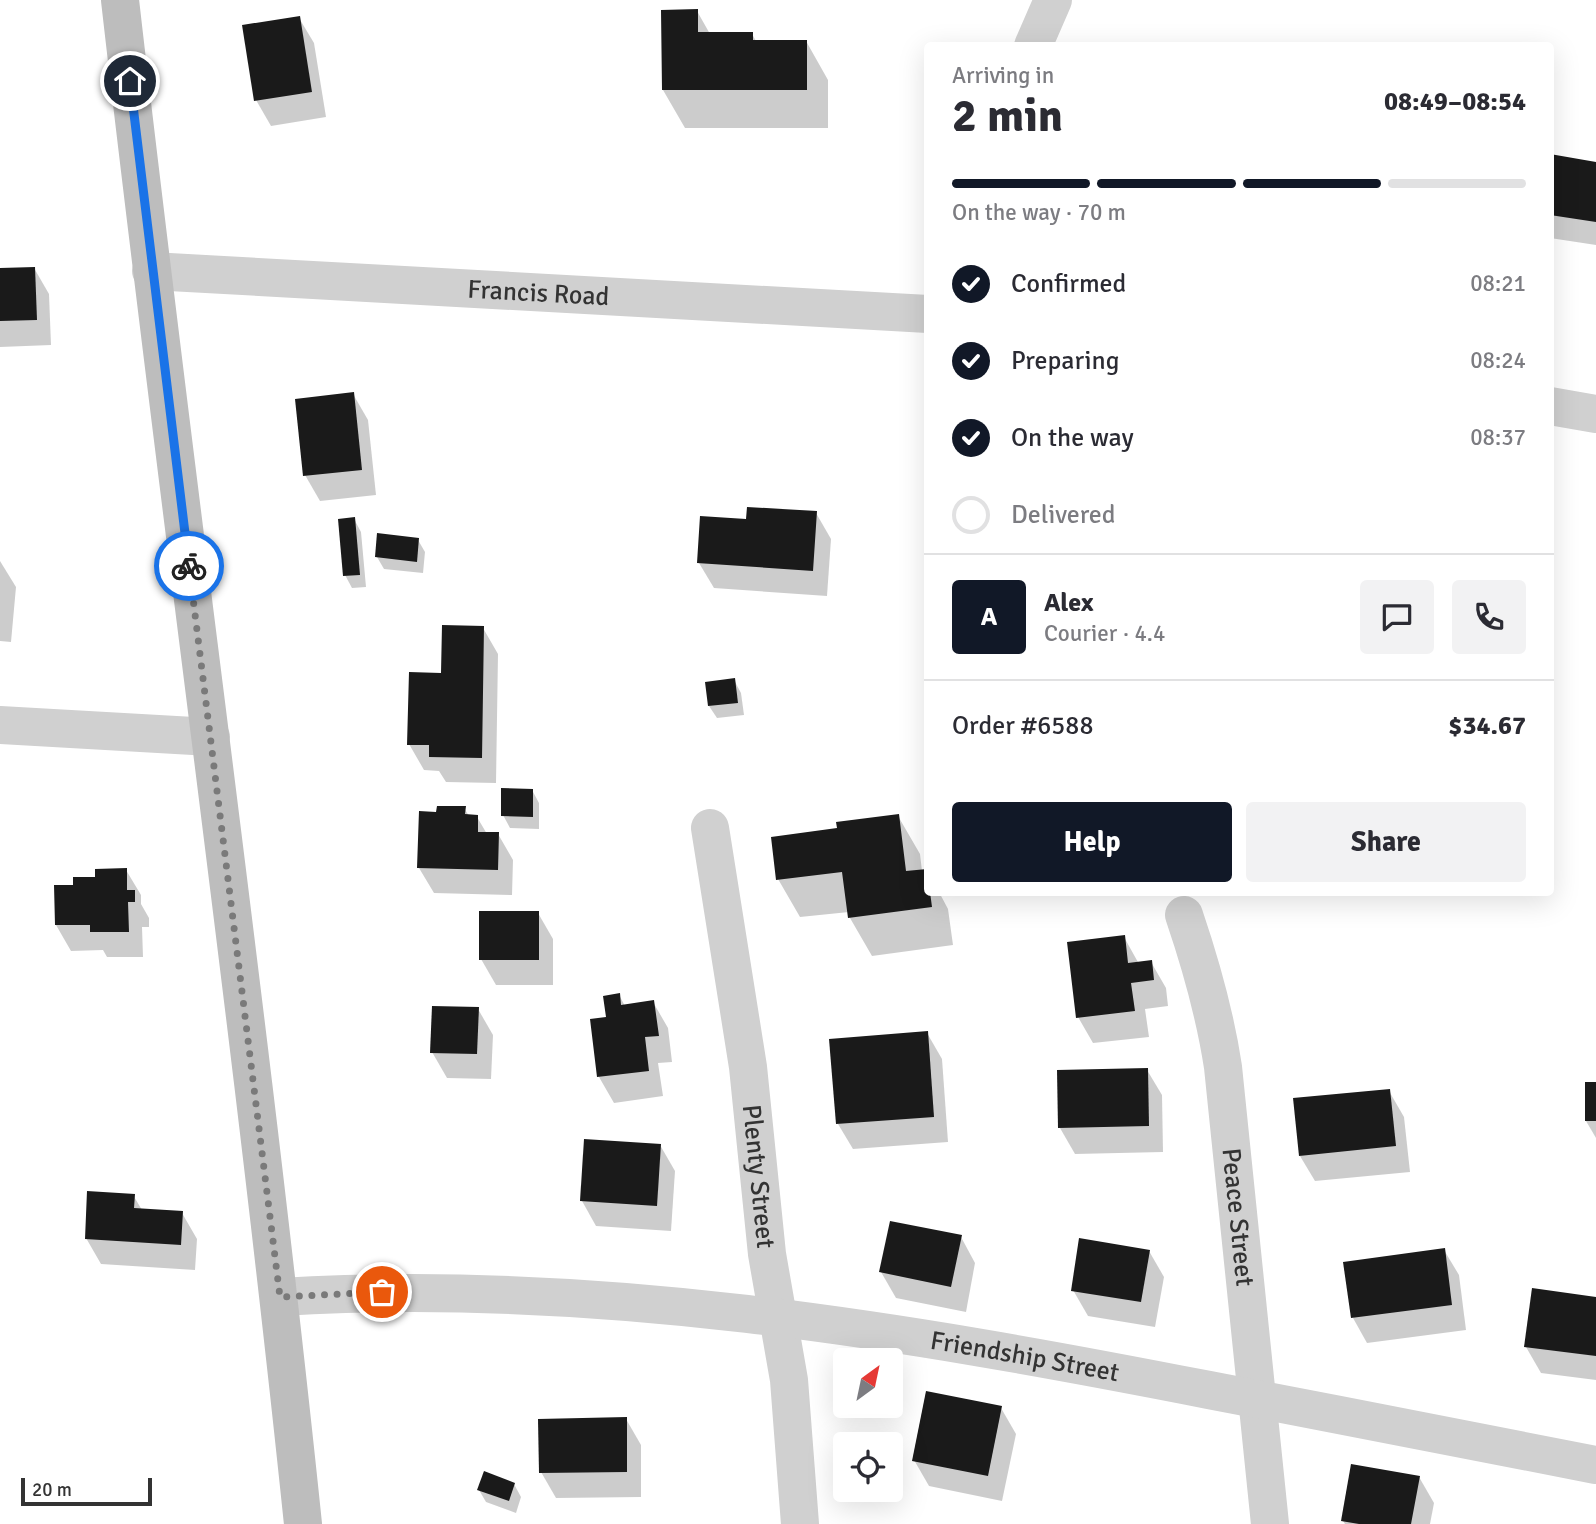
<!DOCTYPE html>
<html lang="en">
<head>
<meta charset="utf-8">
<style>
	body { margin:0; font-family:Signika,sans-serif; background:#f2f2f3; color:#2b2b33; height:100vh; display:flex; flex-direction:column; font-size:26px; white-space:nowrap }
	* { box-sizing:border-box; margin:0 }
	p { font-size:23px; color:#7c7c81 }
	.icon { flex:none; width:38px; height:38px; fill:none; stroke:currentColor; stroke-width:2; stroke-linecap:round; stroke-linejoin:round }
	.map { position:relative; flex:1; overflow:hidden }
	.sheet { position:absolute; left:924px; top:42px; width:630px; height:854px; display:flex; flex-direction:column; background:#fff; border-radius:7px; box-shadow:0 7px 28px #0002 }
	.sheet>* { flex:none }
	.needle { width:46px; rotate:33deg }
	.tools { position:absolute; left:833px; top:1348px; display:grid; gap:14px }
	.tools a { display:grid; place-items:center; width:70px; height:70px; border-radius:7px; background:#fff; box-shadow:0 7px 28px #0002; font-size:35px }
	.scale { position:absolute; left:21px; bottom:18px; width:131px; box-sizing:border-box; padding-left:7px; border:4px solid #333; border-top:0; font-size:19px; line-height:24px; white-space:nowrap; color:#333; -webkit-text-stroke:5px #fff; paint-order:stroke }
	.pin { position:absolute; display:grid; place-items:center; width:60px; height:60px; color:#fff; margin:-30px; border:4px solid #fff; border-radius:50%; box-shadow:0 2px 7px #0007 }
	.courier { position:absolute; display:grid; place-items:center; width:70px; height:70px; margin:-35px; border:5px solid #1a73e8; border-radius:50%; background:#fff; color:#222; box-shadow:0 2px 9px #0007 }
	.headline em { font-style:normal; font-weight:800 }
	.headline div { display:flex; flex-direction:column-reverse }
	.headline { display:flex; align-items:center; justify-content:space-between; height:119px; padding:0 28px }
	h1 { font-size:46px; font-weight:800; line-height:52px }
	.bar { display:grid; grid-template-columns:repeat(4,1fr); gap:10px 7px; align-content:center; height:84px; padding:0 28px }
	.bar i { height:9px; border-radius:5px; background:#e1e1e2 }
	.bar .on { background:#111827 }
	.bar p { grid-column:span 4 }
	.line { display:flex; align-items:center; gap:18px; padding:0 28px; border-top:2px solid #e1e1e2 }
	.line div { flex:1 }
	.round { display:grid; place-items:center; flex:none; width:74px; height:74px; border-radius:7px; background:#f2f2f3 }
	ol { padding:0 28px; list-style:none }
	li { display:flex; align-items:center; gap:21px; height:77px }
	li p { margin-inline-start:auto }
	li .icon { padding:7px; border-radius:50%; background:#111827; color:#fff; stroke-width:4 }
	li:last-child { color:#7c7c81 }
	li i { width:38px; height:38px; border:4px solid #e1e1e2; border-radius:50% }
	.cta { display:flex; gap:14px; margin-top:auto; padding:14px 28px }
	.cta a { flex:1; height:80px; border-radius:7px; background:#111827; color:#fff; font-size:28px; font-weight:800; line-height:80px; text-align:center }
	.cta a+a { background:#f2f2f3; color:#2b2b33 }
	.map>svg:first-child { display:block }
	.shadow { fill:#0003 }
	.building { fill:#1a1a1a }
	.lines { fill:none; stroke-linecap:round; stroke-linejoin:round }
	.street { stroke:#d0d0d0; stroke-width:38 }
	.secondary { stroke:#bdbdbd; stroke-width:38 }
	.done { stroke:#7a7a7a; stroke-width:7; stroke-dasharray:0 12.6 }
	.route { stroke:#1a73e8; stroke-width:9 }
	.labels { text-anchor:middle; stroke-width:7; stroke-linejoin:round; paint-order:stroke }
	.street-label { font-size:26px; fill:#333; stroke:#fff }
</style>
</head>
<body>
<div class="map">
<svg width="1596" height="1524" viewBox="0 0 1596 1524">
	<rect width="100%" height="100%" fill="#fff"/>
	<g class="shadow">
		<polygon points="697,11 710,34 752,34 756,41 806,41 828,80 828,128 685,128 663,90"/>
		<polygon points="299,18 314,43 326,117 271,126 256,100"/>
		<polygon points="1550,156 1596,163 1596,245 1550,238"/>
		<polygon points="34,268 49,294 51,345 0,347 0,270"/>
		<polygon points="353,394 368,420 376,495 320,501 305,475"/>
		<polygon points="816,513 831,539 827,596 714,588 699,563 748,521"/>
		<polygon points="354,519 361,532 366,587 352,588 345,575"/>
		<polygon points="418,540 425,552 423,573 384,569 377,557"/>
		<polygon points="0,561 16,587 11,642 0,641"/>
		<polygon points="483,628 498,654 496,783 446,782 439,771 424,770 409,744 443,674"/>
		<polygon points="734,680 741,693 744,715 717,718 709,706"/>
		<polygon points="532,790 539,803 539,829 510,828 503,815"/>
		<polygon points="464,808 469,816 477,817 487,834 498,834 513,860 512,895 434,893 419,868 438,814"/>
		<polygon points="898,816 920,854 922,871 926,871 928,873 928,892 939,892 948,909 953,945 872,956 850,918 849,912 800,917 778,879 838,830"/>
		<polygon points="126,870 141,895 141,904 149,918 149,927 142,927 143,957 107,957 103,950 71,951 56,925 74,886"/>
		<polygon points="538,913 553,939 553,985 496,985 481,959"/>
		<polygon points="1124,937 1139,964 1151,962 1166,988 1168,1006 1145,1009 1149,1037 1093,1043 1078,1017"/>
		<polygon points="619,995 625,1006 653,1002 668,1028 672,1062 658,1063 663,1096 614,1103 599,1077 592,1021 607,1019"/>
		<polygon points="478,1009 493,1035 491,1079 447,1078 432,1052"/>
		<polygon points="927,1033 942,1059 948,1142 853,1149 838,1124"/>
		<polygon points="1147,1070 1162,1095 1163,1152 1075,1154 1060,1128"/>
		<polygon points="1596,1084 1596,1138 1586,1121"/>
		<polygon points="1389,1091 1404,1117 1410,1172 1315,1181 1300,1156"/>
		<polygon points="660,1145 675,1171 671,1231 596,1226 582,1201"/>
		<polygon points="133,1195 142,1210 182,1213 197,1239 195,1270 101,1264 86,1238"/>
		<polygon points="961,1237 975,1263 966,1312 896,1298 881,1272"/>
		<polygon points="1444,1250 1459,1275 1466,1330 1367,1343 1353,1318"/>
		<polygon points="1149,1251 1164,1277 1155,1327 1088,1316 1073,1290"/>
		<polygon points="1596,1298 1596,1380 1541,1373 1526,1347"/>
		<polygon points="1001,1408 1016,1434 1002,1501 929,1486 914,1460"/>
		<polygon points="626,1419 641,1445 641,1497 556,1498 541,1472"/>
		<polygon points="1419,1477 1434,1503 1430,1524 1345,1524 1343,1521"/>
		<polygon points="514,1484 521,1497 516,1513 486,1502 479,1490"/>
	</g>
	<g class="building">
		<polygon points="698,9 698,32 753,32 753,40 807,40 807,90 662,90 661,10"/>
		<polygon points="300,16 312,92 254,101 242,25"/>
		<polygon points="1550,154 1596,162 1596,222 1550,215"/>
		<polygon points="35,267 37,320 0,321 0,268"/>
		<polygon points="354,392 362,470 303,476 295,399"/>
		<polygon points="747,507 817,511 813,571 697,563 700,516 746,519"/>
		<polygon points="355,517 360,575 343,576 338,519"/>
		<polygon points="377,533 419,538 417,562 375,557"/>
		<polygon points="442,625 484,626 482,758 429,757 429,745 407,745 409,672 441,673"/>
		<polygon points="735,678 738,703 708,706 705,682"/>
		<polygon points="501,788 533,789 533,817 501,816"/>
		<polygon points="437,806 466,806 465,814 478,815 478,832 499,832 498,870 417,868 419,811 436,812"/>
		<polygon points="899,814 906,871 927,869 928,892 930,892 932,907 848,918 842,872 776,880 771,837 837,828 836,822"/>
		<polygon points="127,868 127,890 135,890 135,902 128,902 129,932 90,932 90,925 55,925 54,885 73,885 73,877 95,877 95,869"/>
		<rect x="479" y="911" width="60" height="49"/>
		<polygon points="1125,935 1128,963 1152,960 1154,980 1131,983 1135,1011 1076,1018 1067,942"/>
		<polygon points="620,993 621,1005 654,1000 659,1036 645,1037 649,1071 597,1077 590,1019 606,1017 603,996"/>
		<polygon points="432,1006 479,1007 477,1054 430,1053"/>
		<polygon points="928,1031 934,1117 836,1124 829,1039"/>
		<polygon points="1148,1068 1149,1126 1058,1128 1057,1070"/>
		<rect x="1585" y="1082" width="11" height="39"/>
		<polygon points="1390,1089 1396,1146 1299,1156 1293,1098"/>
		<polygon points="584,1139 661,1144 657,1206 580,1201"/>
		<polygon points="87,1191 135,1194 134,1208 183,1211 181,1245 85,1239"/>
		<polygon points="890,1221 962,1235 951,1287 879,1272"/>
		<polygon points="1079,1238 1150,1250 1141,1302 1071,1291"/>
		<polygon points="1445,1248 1452,1305 1351,1318 1343,1262"/>
		<polygon points="1532,1288 1596,1297 1596,1356 1524,1347"/>
		<polygon points="926,1391 1002,1406 988,1476 912,1461"/>
		<polygon points="627,1417 627,1472 539,1473 538,1419"/>
		<polygon points="1351,1464 1420,1476 1411,1524 1359,1524 1341,1521"/>
		<polygon points="484,1471 515,1483 509,1501 477,1490"/>
	</g>
	<g class="lines">
		<g class="street">
			<polyline points="1033,46 1053,0"/>
			<path id="s1" d="M151,271L928,314"/>
			<polyline points="1550,406 1596,414"/>
			<polyline points="0,725 211,737"/>
			<path id="s2" d="M710,828L748,1067L767,1254L789,1380L800,1524"/>
			<path id="s3" d="M1184,915C1201,965 1215,1014 1223,1067L1270,1524"/>
			<path id="s4" d="M280,1297C592,1278 903,1330 1209,1390C1338,1415 1467,1439 1596,1465"/>
		</g>
		<path class="secondary" d="M120,0C178,508 250,1015 303,1524"/>
	</g>
	<g class="lines">
		<polyline class="done" points="189,566 280,1297 382,1292"/>
		<polyline class="route" points="130,81 189,566"/>
	</g>
	<g class="labels">
		<g class="street-label">
			<text dy="9" stroke="none"><textPath href="#s1" startOffset="388">Francis Road</textPath></text>
			<text dy="9" stroke="none"><textPath href="#s2" startOffset="352">Plenty Street</textPath></text>
			<text dy="9" stroke="none"><textPath href="#s3" startOffset="308">Peace Street</textPath></text>
			<text dy="9" stroke="none"><textPath href="#s4" startOffset="749">Friendship Street</textPath></text>
		</g>
	</g>
</svg>
<div class="tools">
<a><svg class="needle" viewBox="-14 -14 28 28"><path d="M0-13l5 13h-10z" fill="#e53935"/><path d="M0 13l5-13h-10z" fill="#7c7c81"/></svg></a>
<a><svg class="icon" aria-label="locate" viewBox="0 0 24 24"><circle cx="12" cy="12" r="6"/><path d="M12 2v4M12 18v4M2 12h4M18 12h4"/></svg></a>
</div>
<div class="scale">20 m</div>
<div class="pin" style="left:382px;top:1292px;background:#ea580c"><svg class="icon" aria-label="bag" viewBox="0 0 24 24"><path d="M5 8h14l-1 12H6zM9 8a3 3 0 0 1 6 0"/></svg></div>
<div class="pin" style="left:130px;top:81px;background:#1f2937"><svg class="icon" aria-label="home" viewBox="0 0 24 24"><path d="M3 11l9-7 9 7M6 9v11h12V9"/></svg></div>
<div class="courier" style="left:189px;top:566px"><svg class="icon" aria-label="bike" viewBox="0 0 24 24"><circle cx="6" cy="16" r="4"/><circle cx="18" cy="16" r="4"/><path d="M6 16l4-8h5l3 8M10 8l3 8H6M13 5h3"/></svg></div>
<section class="sheet">
<div class="headline"><div><h1>2 min</h1><p>Arriving in</p></div><em>08:49–08:54</em></div>
<div class="bar"><i class="on"></i><i class="on"></i><i class="on"></i><i></i><p>On the way · 70 m</p></div>
<ol>
<li><svg class="icon" aria-label="check" viewBox="0 0 24 24"><path d="M5 12l5 5 9-10"/></svg>Confirmed<p>08:21</p></li>
<li><svg class="icon" aria-label="check" viewBox="0 0 24 24"><path d="M5 12l5 5 9-10"/></svg>Preparing<p>08:24</p></li>
<li><svg class="icon" aria-label="check" viewBox="0 0 24 24"><path d="M5 12l5 5 9-10"/></svg>On the way<p>08:37</p></li>
<li><i></i>Delivered</li>
</ol>
<div class="line" style="height:126px"><b class="round" style="background:#111827;color:#fff">A</b><div><b>Alex</b><p>Courier · 4.4</p></div><a class="round"><svg class="icon" aria-label="chat" viewBox="0 0 24 24"><path d="M4 5h16v11H9l-5 4z"/></svg></a><a class="round"><svg class="icon" aria-label="phone" viewBox="0 0 24 24"><path d="M5 4h4l2 5-3 2q2 4 5 5l2-3 5 2v4C11 20 4 13 5 4z"/></svg></a></div>
<div class="line" style="height:91px"><div>Order #6588</div><b>$34.67</b></div>
<div class="cta"><a>Help</a><a>Share</a></div>
</section>
</div>
</body>
</html>
